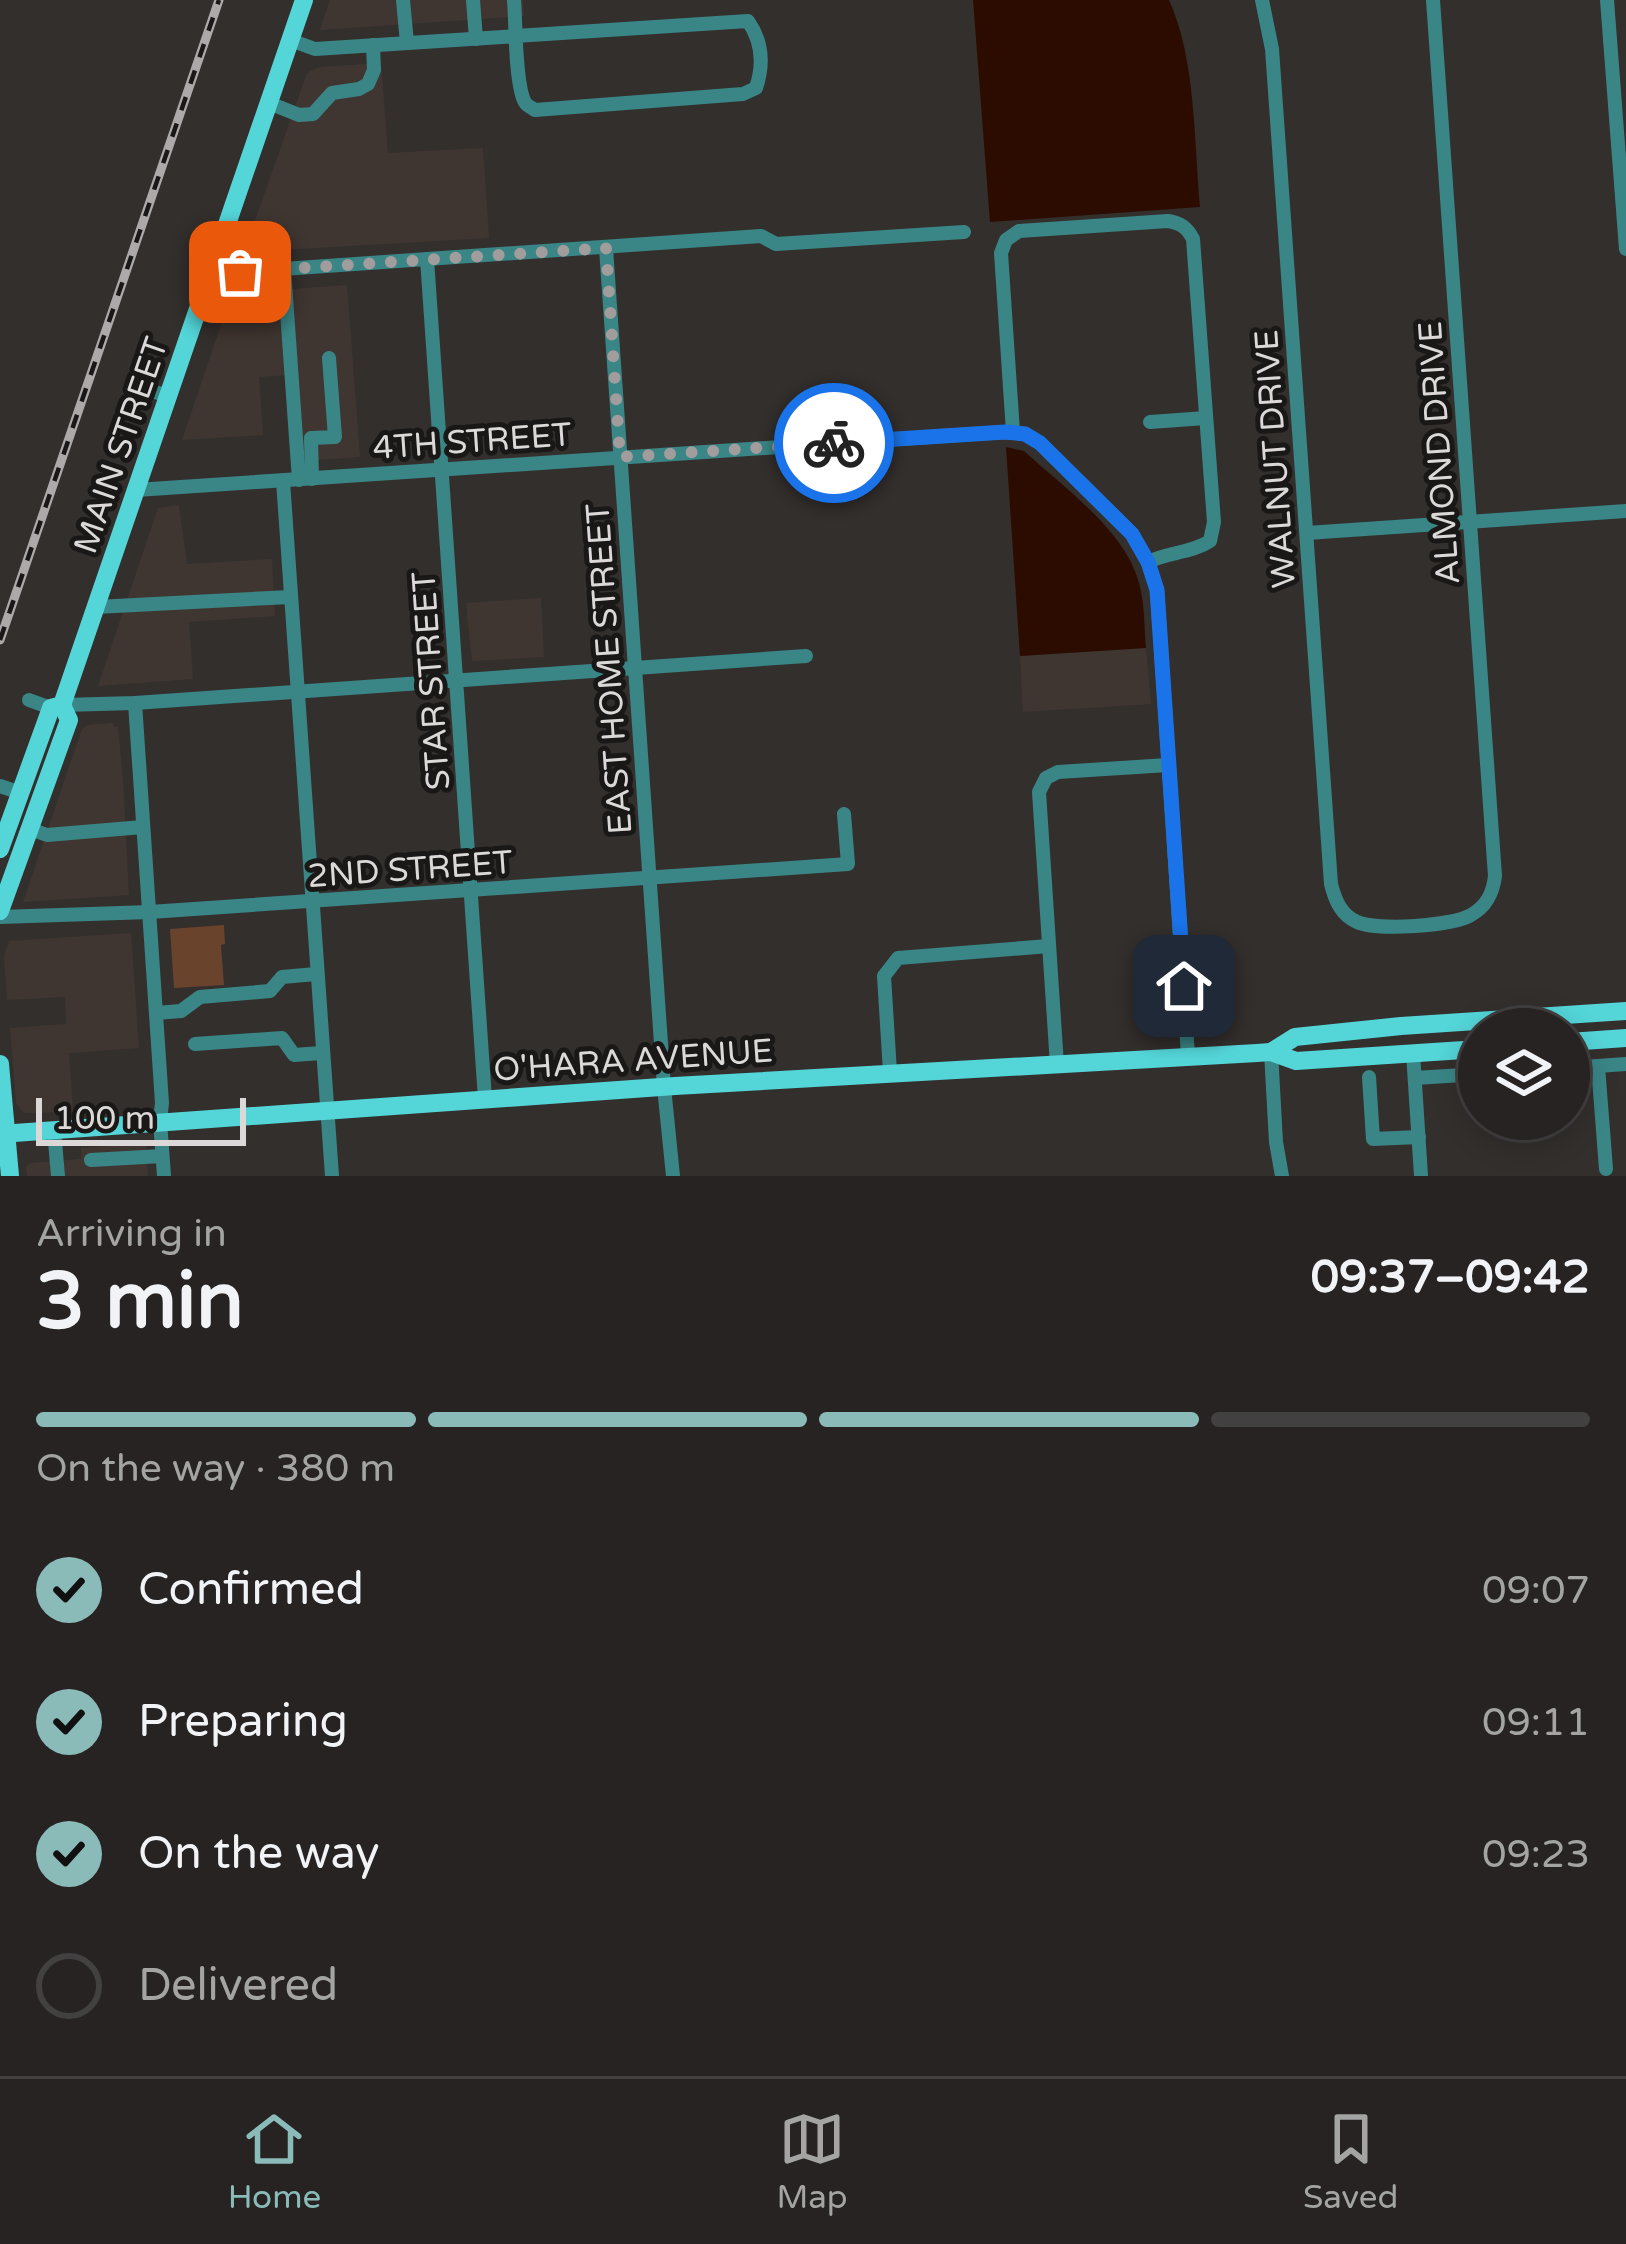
<!DOCTYPE html>
<html lang="en">
<head>
<meta charset="utf-8">
<style>
	body { margin:0; font-family:"Varela Round",sans-serif; background:#2e2b2a; color:#f1f3f6; height:100vh; display:flex; flex-direction:column; font-size:45px; white-space:nowrap }
	* { box-sizing:border-box; margin:0 }
	p { font-size:39px; color:#a4a4a5 }
	.icon { flex:none; width:66px; height:66px; fill:none; stroke:currentColor; stroke-width:2; stroke-linecap:round; stroke-linejoin:round }
	.map { position:relative; height:1176px; overflow:hidden }
	.side { display:flex; flex-direction:column; background:#262322; flex:1 }
	.side>* { flex:none }
	.buttons { position:absolute; left:1458px; top:1008px; display:grid; gap:24px }
	.buttons a { display:grid; place-items:center; width:132px; height:132px; border-radius:50%; background:#262322; box-shadow:0 6px 30px #0003,0 0 0 3px #424040; font-size:60px }
	.scale { position:absolute; left:36px; bottom:30px; width:210px; box-sizing:border-box; padding-left:12px; border:6px solid #dbd8d7; border-top:0; font-size:33px; line-height:42px; white-space:nowrap; color:#dbd8d7; -webkit-text-stroke:9px #191817; paint-order:stroke }
	.pin { position:absolute; display:grid; place-items:center; width:102px; height:102px; color:#fff; margin:-51px; border-radius:24px; box-shadow:0 6px 18px #0006 }
	.courier { position:absolute; display:grid; place-items:center; width:120px; height:120px; margin:-60px; border:9px solid #1a73e8; border-radius:50%; background:#fff; color:#222; box-shadow:0 3px 15px #0007 }
	.summary em { font-style:normal; font-weight:700 }
	.summary div { display:flex; flex-direction:column-reverse }
	.summary { display:flex; align-items:center; justify-content:space-between; height:204px; padding:0 36px }
	h1 { font-size:78px; font-weight:700; line-height:90px }
	.bar { display:grid; grid-template-columns:repeat(4,1fr); gap:18px 12px; align-content:center; height:144px; padding:0 36px }
	.bar i { height:15px; border-radius:9px; background:#424040 }
	.bar .active { background:#8bbbb9 }
	.bar p { grid-column:span 4 }
	ol { padding:0 36px; list-style:none }
	li { display:flex; align-items:center; gap:36px; height:132px }
	li p { margin-inline-start:auto }
	li .icon { padding:12px; border-radius:50%; background:#8bbbb9; color:#111; stroke-width:4 }
	li:last-child { color:#a4a4a5 }
	li i { width:66px; height:66px; border:6px solid #424040; border-radius:50% }
	.tab-bar { display:flex; justify-content:space-around; align-items:center; height:168px; border-top:3px solid #424040; background:#262322; font-size:33px; color:#a4a4a5 }
	.tab-bar a { display:grid; justify-items:center; gap:6px }
	.tab-bar .active { color:#8bbbb9 }
	.map>svg:first-child { display:block }
	.built { fill:#403631 }
	.green { fill:#6a432d }
	.water { fill:#2d0c00 }
	.lines { fill:none; stroke-linecap:round; stroke-linejoin:round }
	.minor { stroke:#3a8687; stroke-width:14 }
	.major { stroke:#54d6d9; stroke-width:18 }
	.rail-casing { stroke:#ada9a8; stroke-width:9 }
	.rail { stroke:#191817; stroke-width:4.5; stroke-dasharray:14; stroke-linecap:butt }
	.done { stroke:#a09d9c; stroke-width:12; stroke-dasharray:0 21.6 }
	.route { stroke:#1a73e8; stroke-width:15 }
	.labels { text-anchor:middle; stroke-width:10; stroke-linejoin:round; paint-order:stroke }
	.street-label { font-size:33px; fill:#dbd8d7; stroke:#191817 }
</style>
</head>
<body>
<div class="map">
<svg width="1626" height="1176" viewBox="0 0 1626 1176">
	<rect width="100%" height="100%" fill="#332f2d"/>
	<g class="built">
		<polygon points="330,0 523,0 524,16 320,30"/>
		<polygon points="381,63 388,153 483,148 489,238 244,252 307,73 319,67"/>
		<polygon points="347,285 360,457 304,461 292,289"/>
		<polygon points="282,287 288,375 259,377 263,435 182,440 231,295 237,291"/>
		<polygon points="179,505 187,564 272,559 275,616 189,622 193,679 98,686 158,508"/>
		<polygon points="541,598 544,657 472,661 466,603"/>
		<polygon points="1146,648 1151,704 1023,712 1020,656"/>
		<polygon points="113,723 114,727 118,727 123,780 129,895 23,902 82,729 88,725"/>
		<polygon points="131,933 139,1048 69,1053 73,1112 24,1113 16,1103 10,1028 66,1024 65,997 7,1000 4,956 9,941"/>
		<polygon points="143,1143 146,1146 148,1176 27,1176 26,1167 30,1163 81,1159 81,1148"/>
	</g>
	<polygon class="green" points="224,925 225,944 221,945 224,985 174,988 170,929"/>
	<g class="water">
		<path d="M973,0H1169C1196,59 1194,142 1200,207L990,222Z"/>
		<path d="M1006,447L1024,451C1062,486 1126,531 1139,583C1145,604 1144,627 1146,648L1020,656Z"/>
	</g>
	<g class="lines">
		<g class="minor">
			<polyline points="403,0 407,43"/>
			<polyline points="473,0 476,39"/>
			<path d="M1262,0L1272,49L1331,884C1335,900 1341,915 1357,922C1377,931 1453,926 1471,915C1487,906 1493,893 1495,876L1433,0"/>
			<polyline points="1607,0 1626,249"/>
			<path d="M290,40L315,49L748,21C762,41 764,64 756,88L743,94L535,110C527,105 525,105 522,95C515,69 516,27 514,0"/>
			<polyline points="269,103 299,115 313,114 332,93 359,89 368,84 374,70 373,45"/>
			<polyline points="606,248 664,1087 673,1176"/>
			<polyline points="427,259 485,1099"/>
			<polyline points="284,269 299,480"/>
			<polyline points="210,274 761,236 776,244 964,232"/>
			<polyline points="136,386 168,396"/>
			<polyline points="1150,422 1206,418"/>
			<path d="M1013,432L1001,253L1006,240L1019,231L1168,221C1180,223 1187,227 1193,239L1214,522L1210,541C1192,553 1168,552 1148,562"/>
			<polyline points="312,479 311,438 335,437 329,358"/>
			<polyline points="283,481 332,1176"/>
			<polyline points="136,490 1005,432 1025,434 1040,443 1132,534 1148,562 1157,590 1188,1056"/>
			<polyline points="1307,533 1626,511"/>
			<polyline points="96,607 290,597"/>
			<polyline points="29,700 51,708"/>
			<polyline points="135,703 162,1103 160,1121 164,1176"/>
			<polyline points="62,705 135,703 806,656"/>
			<polyline points="0,786 21,793"/>
			<polyline points="30,829 47,835 143,827"/>
			<polyline points="0,917 150,912 848,864 844,814"/>
			<polyline points="156,1013 181,1011 200,997 270,991 282,977 316,974"/>
			<polyline points="195,1044 282,1038 294,1055 321,1053"/>
			<polyline points="1271,1052 1276,1142 1282,1176"/>
			<polyline points="1413,1053 1421,1176"/>
			<polyline points="1057,1065 1039,792 1046,778 1058,772 1168,765"/>
			<polyline points="1598,1066 1606,1169"/>
			<polyline points="1569,1068 1626,1064"/>
			<polyline points="890,1072 884,976 898,958 1049,946"/>
			<polyline points="1369,1077 1373,1139 1419,1137"/>
			<polyline points="1415,1078 1479,1074"/>
			<polyline points="54,1130 58,1176"/>
			<polyline points="91,1160 162,1156"/>
		</g>
		<g class="major">
			<polyline points="0,849 51,708 62,705 304,0"/>
			<polyline points="0,911 69,720 62,705"/>
			<polyline points="1569,1042 1626,1038"/>
			<polyline points="1271,1052 1295,1037 1401,1026 1626,1011"/>
			<polyline points="0,1064 10,1176"/>
			<polyline points="0,1134 675,1086 1257,1053 1271,1052 1296,1061 1479,1049"/>
		</g>
		<defs>
			<polyline id="rail" points="0,640 219,0"/>
		</defs>
		<use href="#rail" class="rail-casing"/>
		<use href="#rail" class="rail"/>
	</g>
	<g class="lines">
		<polyline class="done" points="240,272 606,248 620,457 834,443"/>
		<polyline class="route" points="834,443 1005,432 1025,434 1040,443 1132,534 1148,562 1157,590 1184,986"/>
	</g>
	<g class="labels">
		<g class="street-label">
			<text transform="translate(472 440) rotate(-4)" y="12">4TH STREET</text>
			<text transform="translate(120 445) rotate(-71)" y="12">MAIN STREET</text>
			<text transform="translate(1438 453) rotate(-94)" y="12">ALMOND DRIVE</text>
			<text transform="translate(1274 459) rotate(-94)" y="12">WALNUT DRIVE</text>
			<text transform="translate(608 669) rotate(-94)" y="12">EAST HOME STREET</text>
			<text transform="translate(430 681) rotate(-94)" y="12">STAR STREET</text>
			<text transform="translate(410 868) rotate(-4)" y="12">2ND STREET</text>
			<text transform="translate(633 1059) rotate(-4)" y="12">O'HARA AVENUE</text>
		</g>
	</g>
</svg>
<div class="buttons">
<a><svg class="icon" aria-label="layers" viewBox="0 0 24 24"><path d="M12 4l9 5-9 5-9-5zM3 14l9 5 9-5"/></svg></a>
</div>
<div class="scale">100 m</div>
<div class="pin" style="left:240px;top:272px;background:#ea580c"><svg class="icon" aria-label="bag" viewBox="0 0 24 24"><path d="M5 8h14l-1 12H6zM9 8a3 3 0 0 1 6 0"/></svg></div>
<div class="pin" style="left:1184px;top:986px;background:#1f2937"><svg class="icon" aria-label="home" viewBox="0 0 24 24"><path d="M3 11l9-7 9 7M6 9v11h12V9"/></svg></div>
<div class="courier" style="left:834px;top:443px"><svg class="icon" aria-label="bike" viewBox="0 0 24 24"><circle cx="6" cy="16" r="4"/><circle cx="18" cy="16" r="4"/><path d="M6 16l4-8h5l3 8M10 8l3 8H6M13 5h3"/></svg></div>
</div>
<section class="side">
<div class="summary"><div><h1>3 min</h1><p>Arriving in</p></div><em>09:37–09:42</em></div>
<div class="bar"><i class="active"></i><i class="active"></i><i class="active"></i><i></i><p>On the way · 380 m</p></div>
<ol>
<li><svg class="icon" aria-label="check" viewBox="0 0 24 24"><path d="M5 12l5 5 9-10"/></svg>Confirmed<p>09:07</p></li>
<li><svg class="icon" aria-label="check" viewBox="0 0 24 24"><path d="M5 12l5 5 9-10"/></svg>Preparing<p>09:11</p></li>
<li><svg class="icon" aria-label="check" viewBox="0 0 24 24"><path d="M5 12l5 5 9-10"/></svg>On the way<p>09:23</p></li>
<li><i></i>Delivered</li>
</ol>
</section>
<nav class="tab-bar">
<a class="active"><svg class="icon" aria-label="home" viewBox="0 0 24 24"><path d="M3 11l9-7 9 7M6 9v11h12V9"/></svg>Home</a>
<a><svg class="icon" aria-label="map" viewBox="0 0 24 24"><path d="M3 6l6-2 6 2 6-2v14l-6 2-6-2-6 2zM9 4v14M15 6v14"/></svg>Map</a>
<a><svg class="icon" aria-label="saved" viewBox="0 0 24 24"><path d="M7 4h10v16l-5-4-5 4z"/></svg>Saved</a>
</nav>
</body>
</html>
